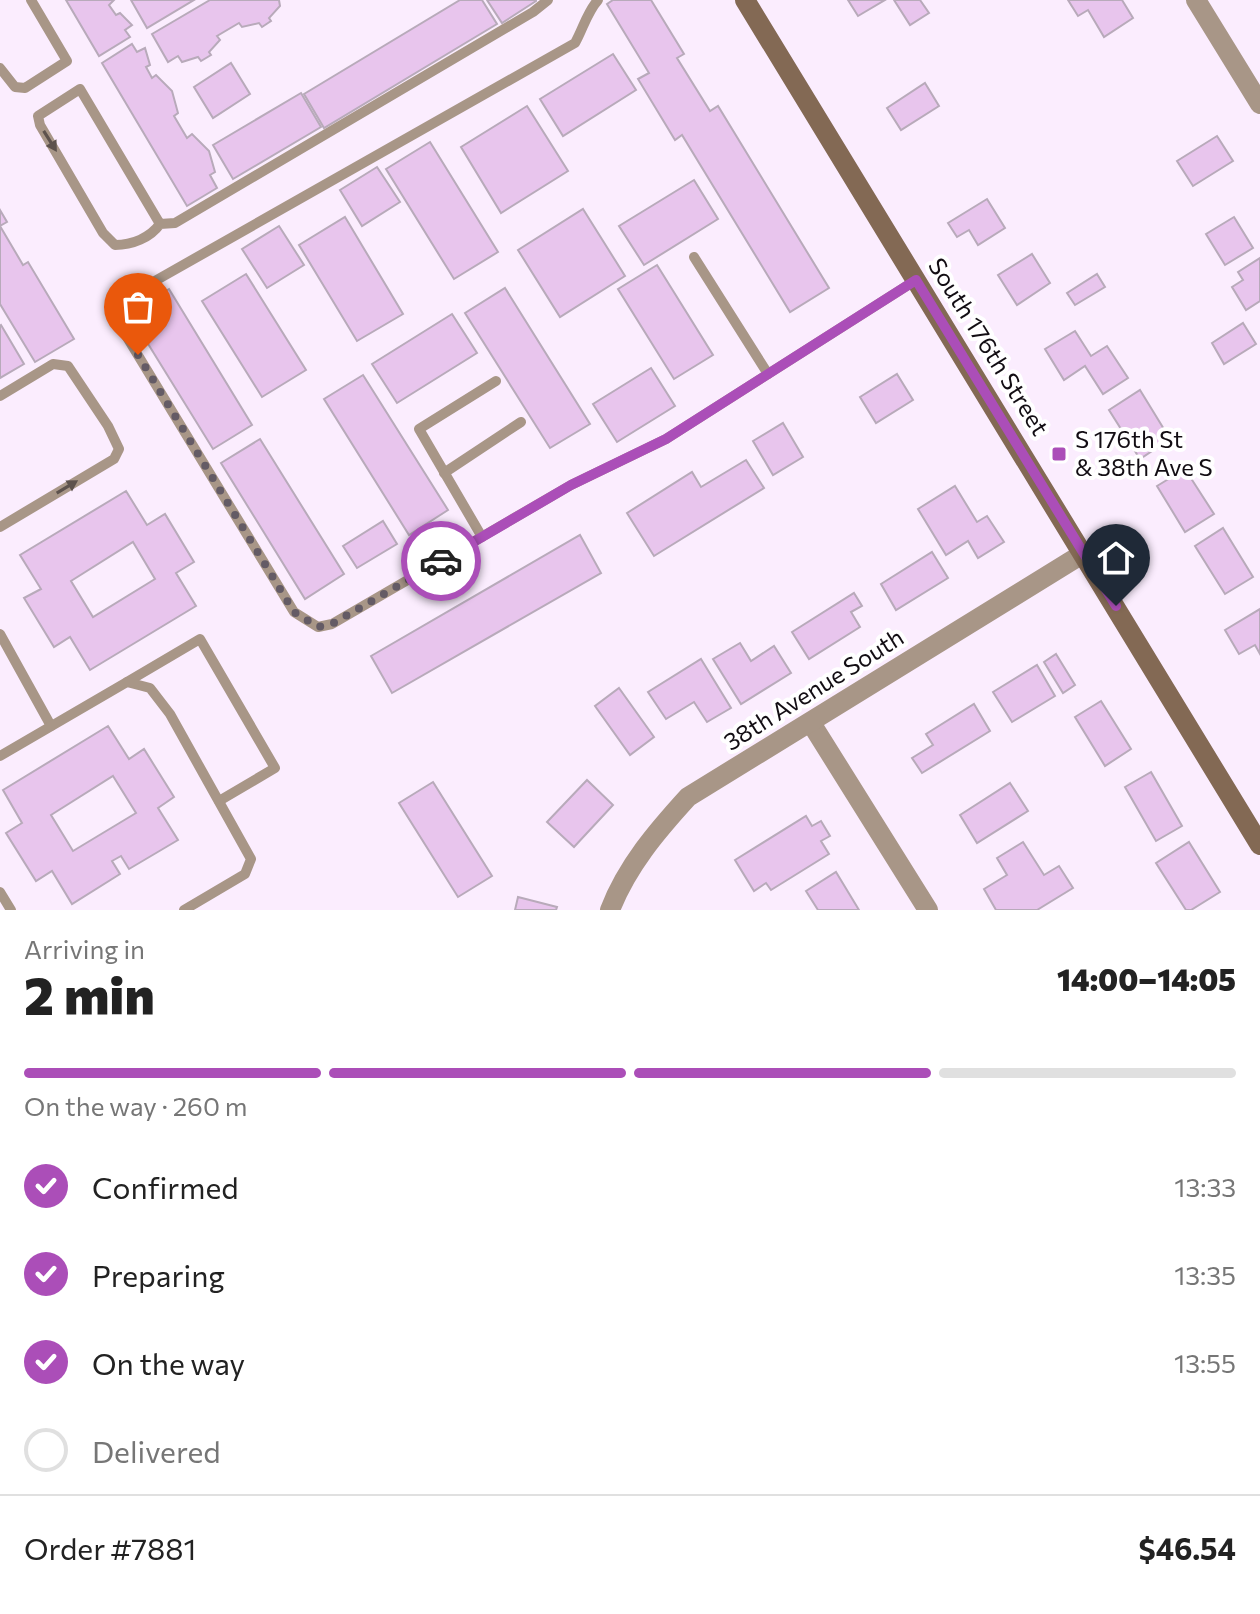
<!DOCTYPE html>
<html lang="en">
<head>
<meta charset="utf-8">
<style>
	body { margin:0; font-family:Commissioner,sans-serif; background:#f6f6f6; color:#222; height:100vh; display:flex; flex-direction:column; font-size:30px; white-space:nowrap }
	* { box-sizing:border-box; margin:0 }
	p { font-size:26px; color:#767676 }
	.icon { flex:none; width:44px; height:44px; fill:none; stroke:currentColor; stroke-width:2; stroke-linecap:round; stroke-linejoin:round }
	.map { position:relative; height:910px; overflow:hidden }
	.details { display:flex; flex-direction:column; background:#fff; flex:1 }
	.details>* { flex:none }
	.pin { position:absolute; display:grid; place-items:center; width:68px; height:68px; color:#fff; margin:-82px -34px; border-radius:50% 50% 50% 0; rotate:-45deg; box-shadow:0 0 8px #0007 }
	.pin .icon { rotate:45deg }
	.courier { position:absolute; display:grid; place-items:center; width:80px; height:80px; margin:-40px; border:6px solid #ab4eb8; border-radius:50%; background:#fff; color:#222; box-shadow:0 2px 10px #0007 }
	.head em { font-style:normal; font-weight:800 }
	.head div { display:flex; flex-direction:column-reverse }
	.head { display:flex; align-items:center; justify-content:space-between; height:136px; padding:0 24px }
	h1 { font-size:52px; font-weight:800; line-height:60px }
	.bar { display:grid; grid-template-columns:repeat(4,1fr); gap:12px 8px; align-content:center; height:96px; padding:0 24px }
	.bar i { height:10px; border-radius:6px; background:#e0e0e0 }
	.bar .current { background:#ab4eb8 }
	.bar p { grid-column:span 4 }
	.line { display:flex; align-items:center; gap:20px; padding:0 24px; border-top:2px solid #e0e0e0 }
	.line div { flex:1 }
	ol { padding:0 24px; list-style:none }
	li { display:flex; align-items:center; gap:24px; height:88px }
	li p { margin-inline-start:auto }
	li .icon { padding:8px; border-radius:50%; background:#ab4eb8; color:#fff; stroke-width:4 }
	li:last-child { color:#767676 }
	li i { width:44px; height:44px; border:4px solid #e0e0e0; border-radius:50% }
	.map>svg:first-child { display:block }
	.building { fill:#e8c5ed; stroke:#b8aaba; stroke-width:2; fill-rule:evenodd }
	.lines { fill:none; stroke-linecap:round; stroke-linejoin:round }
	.lane { stroke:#a89687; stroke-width:10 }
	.street { stroke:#a89687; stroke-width:20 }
	.secondary { stroke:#836954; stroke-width:20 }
	.oneway { fill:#5d524d }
	.done { stroke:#645b65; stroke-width:8; stroke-dasharray:0 14.4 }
	.route { stroke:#ab4eb8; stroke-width:10 }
	.poi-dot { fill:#ab4eb8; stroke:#fff; stroke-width:3 }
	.labels { text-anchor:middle; stroke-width:8; stroke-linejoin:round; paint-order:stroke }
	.street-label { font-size:24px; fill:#120d13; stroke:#fff }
	.poi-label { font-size:24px; fill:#120d13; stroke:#fff; text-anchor:start }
</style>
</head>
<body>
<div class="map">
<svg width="1260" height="910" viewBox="0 0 1260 910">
	<rect width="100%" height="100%" fill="#fbedfe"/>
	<g class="building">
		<polygon points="66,0 114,0 109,5 116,15 120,13 132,25 125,30 130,37 99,56"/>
		<polygon points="131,0 194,0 147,28"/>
		<polygon points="210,0 279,0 280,6 269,18 271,21 262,27 259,23 242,27 239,23 217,36 220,40 209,52 211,55 201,61 198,57 182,62 178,56 168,62 152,34"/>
		<polygon points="460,0 482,0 497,24 324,128 304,94"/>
		<polygon points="487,0 536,0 536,1 502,23"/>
		<polygon points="613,0 651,0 684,54 677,58 710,111 718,106 829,288 790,312 682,135 675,140 638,79 649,73 607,4"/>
		<polygon points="848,0 885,0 858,16"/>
		<polygon points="894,0 920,0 929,13 910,25"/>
		<polygon points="1068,0 1122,0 1133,18 1104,37 1088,10 1078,16"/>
		<polygon points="132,44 137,52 145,48 150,65 146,67 152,78 156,75 172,91 178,113 174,116 187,138 192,134 209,151 215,172 210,175 217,188 187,206 102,63"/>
		<polygon points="613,54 636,90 563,136 540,99"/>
		<polygon points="231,63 250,94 213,118 194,87"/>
		<polygon points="925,83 939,106 901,130 887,108"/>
		<polygon points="301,93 321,127 233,179 213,145"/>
		<polygon points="527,106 568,171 501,213 461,147"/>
		<polygon points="1217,136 1233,161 1193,186 1177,161"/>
		<polygon points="430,142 498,252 454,279 386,169"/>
		<polygon points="377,167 400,202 362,226 340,190"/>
		<polygon points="694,180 718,219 644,265 619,226"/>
		<polygon points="987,199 1005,228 978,245 969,230 957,237 948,223"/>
		<polygon points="583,209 625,276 560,317 518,250"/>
		<polygon points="0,210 7,222 0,226 23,265 28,262 74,339 35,362 0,304"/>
		<polygon points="345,217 403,314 357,341 299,245"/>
		<polygon points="1234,217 1253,248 1225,265 1206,234"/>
		<polygon points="279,226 304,265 267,288 242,249"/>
		<polygon points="1032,254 1050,283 1017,305 998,275"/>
		<polygon points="1260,258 1260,301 1246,310 1232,287 1243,280 1238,272"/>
		<polygon points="657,265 713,355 674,379 618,289"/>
		<polygon points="246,274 306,370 262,397 202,301"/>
		<polygon points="1097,274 1105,287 1075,305 1067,293"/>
		<polygon points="505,288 590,424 550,448 465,313"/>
		<polygon points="169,289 252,425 213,449 129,313"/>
		<polygon points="452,314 477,353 397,403 372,364"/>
		<polygon points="1243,323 1256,344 1224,364 1212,343"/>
		<polygon points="1,325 24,364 0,378 0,326"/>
		<polygon points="1075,331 1091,356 1107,346 1128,378 1103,394 1085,366 1064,380 1045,349"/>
		<polygon points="651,368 675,406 617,442 593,404"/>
		<polygon points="897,374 913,400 876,423 860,397"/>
		<polygon points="363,375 448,510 409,535 324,399"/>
		<polygon points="1140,390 1170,439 1140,459 1109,410"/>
		<polygon points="783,423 803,457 773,475 753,441"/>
		<polygon points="260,439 344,574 305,599 221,463"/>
		<polygon points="746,460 764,488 654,556 627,513 692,472 701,487"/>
		<polygon points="1185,469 1214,514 1185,532 1157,486"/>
		<polygon points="955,486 977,522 987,516 1004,542 978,558 968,541 946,555 918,509"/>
		<path d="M126,491L147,525L165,514L194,562L176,573L196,606L90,670L70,637L54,647L24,598L41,589L20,555ZM133,542L155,579L93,617L71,581Z"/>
		<polygon points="383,521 397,544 357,568 343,546"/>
		<polygon points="1223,528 1253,577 1225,594 1195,546"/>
		<polygon points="580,535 601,573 392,693 371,656"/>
		<polygon points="932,552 948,578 896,610 881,584"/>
		<polygon points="854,593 862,606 851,612 860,627 809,659 792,632"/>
		<polygon points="1260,609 1260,654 1255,645 1239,654 1225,630"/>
		<polygon points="740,643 751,661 774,646 791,673 741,704 713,659"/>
		<polygon points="1056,654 1075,685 1063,693 1044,662"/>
		<polygon points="701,659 731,708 707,722 694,702 666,719 648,692"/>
		<polygon points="1037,665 1055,696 1012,722 993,692"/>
		<polygon points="619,688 654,737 630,755 595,706"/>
		<polygon points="1101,701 1131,749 1105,766 1075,717"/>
		<polygon points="974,704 990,731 922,773 912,758 933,745 926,734"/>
		<path d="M108,726L129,759L144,749L174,797L158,808L178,840L129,869L121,856L112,861L120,874L72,904L52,871L36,881L6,833L22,823L3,790ZM113,776L136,813L73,851L51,815Z"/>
		<polygon points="1151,772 1182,826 1156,841 1125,787"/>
		<polygon points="587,780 613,805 574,847 547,822"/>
		<polygon points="433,782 492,876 458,897 399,803"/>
		<polygon points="1010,783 1028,811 977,843 960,815"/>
		<polygon points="806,816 812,826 821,821 830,836 821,841 829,854 771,890 766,883 754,891 735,860"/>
		<polygon points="1023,842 1044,875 1059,866 1073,888 1037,910 996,910 984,889 1007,875 997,858"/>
		<polygon points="1189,842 1220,892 1191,910 1186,910 1156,863"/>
		<polygon points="836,872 859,910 818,910 806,891"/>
		<polygon points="518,897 557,907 556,910 515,910"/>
	</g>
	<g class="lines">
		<g class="lane">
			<path d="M598,0C587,12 583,29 575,43L139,290L120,306L122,329L294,612L318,627L332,624L571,485L666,439L916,280"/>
			<polyline points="0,68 15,87 25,88 67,61 31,0"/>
			<path d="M160,224C150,238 132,245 115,245L103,233L40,125L38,116L80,89L160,224L175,223L533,12L548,0"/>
			<polyline points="694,257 768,374"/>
			<polyline points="0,396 53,364 68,366 108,426 119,449 114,459 0,527"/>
			<polyline points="444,473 521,422"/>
			<polyline points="482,537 419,429 496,381"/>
			<polyline points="0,634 51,726"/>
			<polyline points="127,682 200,639 275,768 219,801"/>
			<polyline points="0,756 127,682 150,688 170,714 251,859 245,874 184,910"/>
			<polyline points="0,892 11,910"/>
		</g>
		<g class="street">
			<polyline points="1196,0 1260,104"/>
			<polyline points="811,723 928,910"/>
			<path d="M610,910C627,866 657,831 688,797L1084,553"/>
		</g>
		<polyline class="secondary" points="745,0 1260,845"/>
	</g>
	<defs><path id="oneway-solid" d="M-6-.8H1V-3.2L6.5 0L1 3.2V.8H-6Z" transform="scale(2)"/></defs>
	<g class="oneway">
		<use href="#oneway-solid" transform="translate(50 141) rotate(58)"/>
		<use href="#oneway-solid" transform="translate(67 487) rotate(-31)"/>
	</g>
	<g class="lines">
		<polyline class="done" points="138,355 294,612 318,627 332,624 441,561"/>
		<polyline class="route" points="441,561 571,485 666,439 916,280 1116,606"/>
	</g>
	<rect class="poi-dot" x="1051" y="446" width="16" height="16" rx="4"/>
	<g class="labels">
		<g class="street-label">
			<text transform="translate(988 347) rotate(58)" y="8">South 176th Street</text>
			<text transform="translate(814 690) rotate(-32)" y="8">38th Avenue South</text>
		</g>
		<g class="poi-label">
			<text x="1075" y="448">S 176th St<tspan x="1075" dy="28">&amp; 38th Ave S</tspan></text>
		</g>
	</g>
</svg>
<div class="pin" style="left:138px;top:355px;background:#ea580c"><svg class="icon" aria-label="bag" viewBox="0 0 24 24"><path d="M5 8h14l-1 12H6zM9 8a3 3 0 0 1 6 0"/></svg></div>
<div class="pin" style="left:1116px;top:606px;background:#1f2937"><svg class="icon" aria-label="home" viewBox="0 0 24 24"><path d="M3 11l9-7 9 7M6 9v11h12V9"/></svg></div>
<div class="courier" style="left:441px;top:561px"><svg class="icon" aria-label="car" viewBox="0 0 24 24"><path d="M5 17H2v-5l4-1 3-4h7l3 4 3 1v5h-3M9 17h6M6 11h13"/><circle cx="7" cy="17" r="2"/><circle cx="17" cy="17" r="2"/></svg></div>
</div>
<section class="details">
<div class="head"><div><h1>2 min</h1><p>Arriving in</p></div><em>14:00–14:05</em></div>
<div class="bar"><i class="current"></i><i class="current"></i><i class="current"></i><i></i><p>On the way · 260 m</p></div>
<ol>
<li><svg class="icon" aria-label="check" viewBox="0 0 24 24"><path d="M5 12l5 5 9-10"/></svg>Confirmed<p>13:33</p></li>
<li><svg class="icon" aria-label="check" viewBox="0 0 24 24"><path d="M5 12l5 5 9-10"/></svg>Preparing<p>13:35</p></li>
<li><svg class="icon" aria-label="check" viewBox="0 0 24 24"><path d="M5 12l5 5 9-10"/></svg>On the way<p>13:55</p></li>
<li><i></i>Delivered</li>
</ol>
<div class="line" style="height:104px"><div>Order #7881</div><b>$46.54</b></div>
</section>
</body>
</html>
